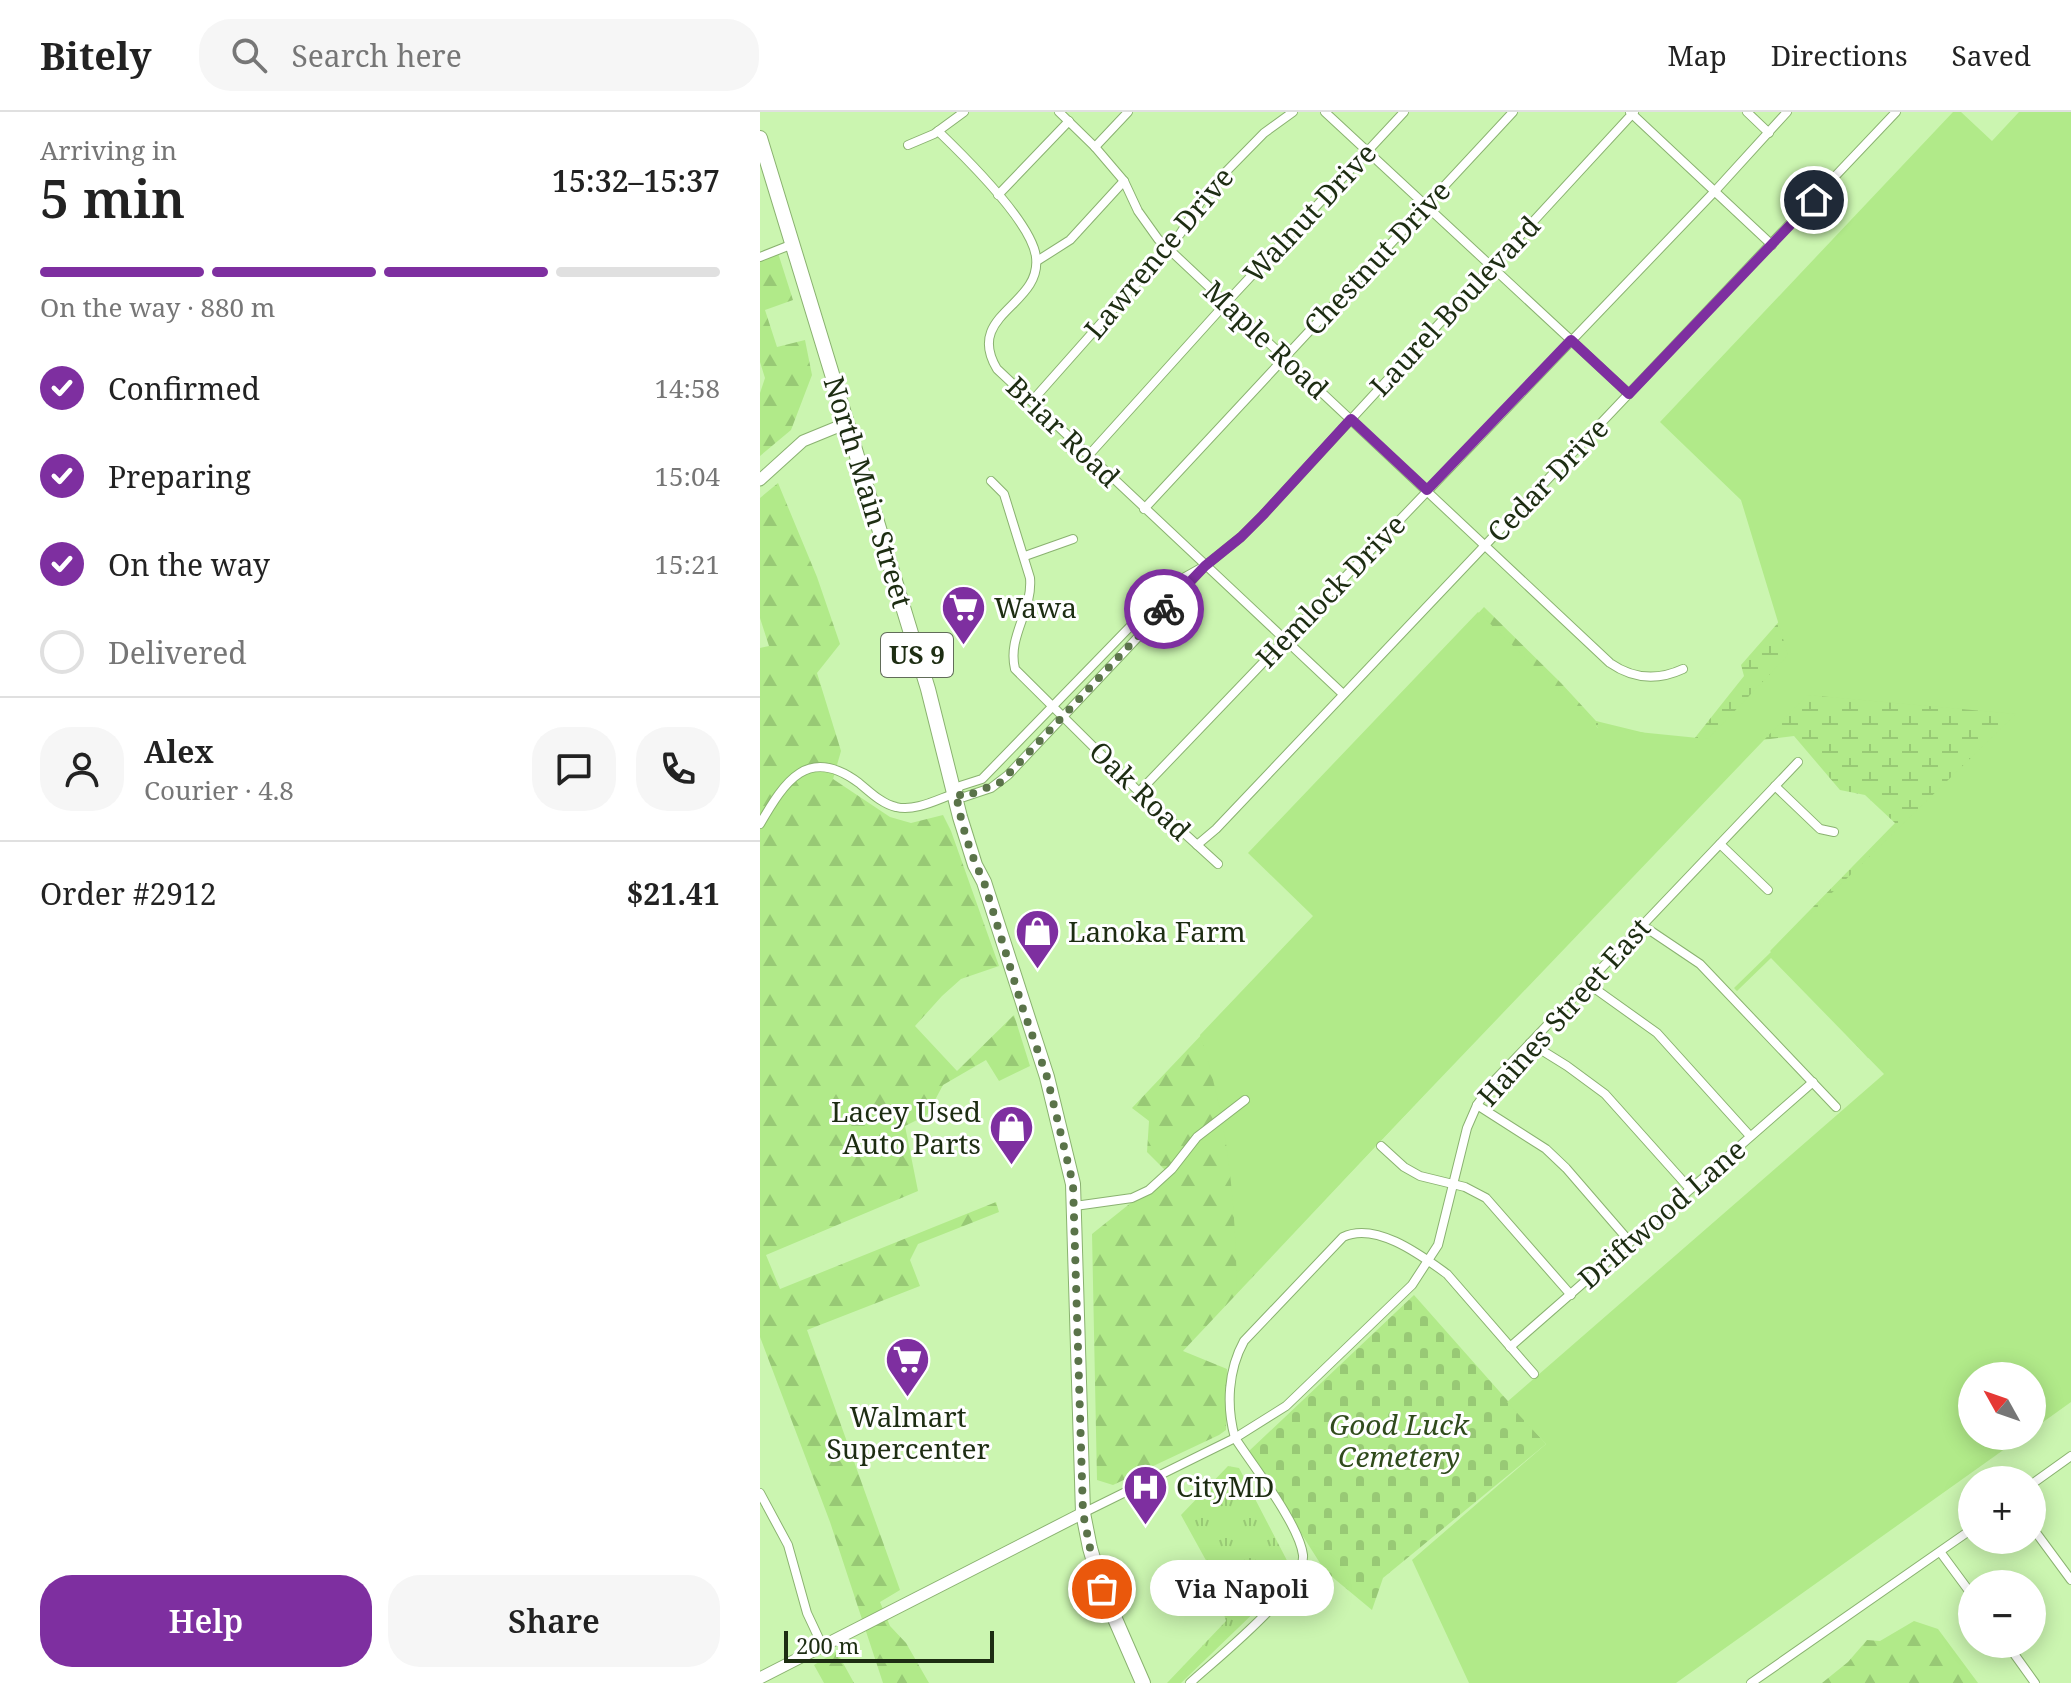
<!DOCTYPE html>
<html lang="en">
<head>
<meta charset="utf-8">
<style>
	body { margin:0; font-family:"Noto Serif",serif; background:#f6f6f6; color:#222; height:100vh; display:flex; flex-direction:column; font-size:30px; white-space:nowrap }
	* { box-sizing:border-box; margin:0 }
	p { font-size:26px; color:#767676 }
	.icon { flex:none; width:44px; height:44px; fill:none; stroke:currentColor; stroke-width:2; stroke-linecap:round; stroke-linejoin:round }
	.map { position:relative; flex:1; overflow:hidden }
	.sheet { display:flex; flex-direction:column; background:#fff; width:760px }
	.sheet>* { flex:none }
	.needle { width:52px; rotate:310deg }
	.tools { position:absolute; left:1198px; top:1250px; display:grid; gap:16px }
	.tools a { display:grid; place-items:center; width:88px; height:88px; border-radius:50%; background:#fff; box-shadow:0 4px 20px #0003; font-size:40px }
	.scale { position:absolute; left:24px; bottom:20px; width:210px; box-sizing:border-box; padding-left:8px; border:4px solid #1d2d12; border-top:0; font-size:22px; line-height:28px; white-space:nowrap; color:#1d2d12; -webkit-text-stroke:6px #fff; paint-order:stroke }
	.pin { position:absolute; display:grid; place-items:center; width:68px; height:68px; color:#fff; margin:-34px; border:4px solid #fff; border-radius:50%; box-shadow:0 2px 8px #0007 }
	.courier { position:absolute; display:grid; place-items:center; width:80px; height:80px; margin:-40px; border:6px solid #7e2fa0; border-radius:50%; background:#fff; color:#222; box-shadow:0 2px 10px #0007 }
	.bubble { position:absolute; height:56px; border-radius:28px; background:#fff; box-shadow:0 4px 20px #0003; font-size:26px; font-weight:600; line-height:56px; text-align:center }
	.summary em { font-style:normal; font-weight:600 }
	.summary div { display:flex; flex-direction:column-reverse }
	.summary { display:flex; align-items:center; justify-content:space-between; height:136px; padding:0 40px }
	h1 { font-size:52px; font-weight:600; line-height:60px }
	.bar { display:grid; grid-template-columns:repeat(4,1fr); gap:12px 8px; align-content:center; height:96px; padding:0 40px }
	.bar i { height:10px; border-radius:6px; background:#e0e0e0 }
	.bar .active { background:#7e2fa0 }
	.bar p { grid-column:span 4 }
	.line { display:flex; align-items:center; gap:20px; padding:0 40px; border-top:2px solid #e0e0e0 }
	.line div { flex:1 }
	.round { display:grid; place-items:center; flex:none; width:84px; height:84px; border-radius:32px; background:#f6f6f6 }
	ol { padding:0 40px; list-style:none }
	li { display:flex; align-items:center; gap:24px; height:88px }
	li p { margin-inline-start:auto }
	li .icon { padding:8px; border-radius:50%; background:#7e2fa0; color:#fff; stroke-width:4 }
	li:last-child { color:#767676 }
	li i { width:44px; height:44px; border:4px solid #e0e0e0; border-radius:50% }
	.cta { display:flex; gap:16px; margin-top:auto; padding:16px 40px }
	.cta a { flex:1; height:92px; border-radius:32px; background:#7e2fa0; color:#fff; font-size:32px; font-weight:600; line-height:92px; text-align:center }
	.cta a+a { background:#f6f6f6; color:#222 }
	header { display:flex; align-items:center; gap:48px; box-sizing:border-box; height:112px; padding:0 40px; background:#fff; border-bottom:2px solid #e0e0e0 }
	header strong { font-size:38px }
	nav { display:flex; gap:44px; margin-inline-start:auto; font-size:28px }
	.search { width:560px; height:72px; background:#f6f6f6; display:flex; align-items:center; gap:20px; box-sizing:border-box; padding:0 28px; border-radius:32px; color:#767676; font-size:30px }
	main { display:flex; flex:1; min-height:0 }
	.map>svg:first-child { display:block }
	.grass { fill:url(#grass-tufts) }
	.forest { fill:url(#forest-firs) }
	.wetland { fill:url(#wetland-marsh) }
	.cemetery { fill:url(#cemetery-stones) }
	.green { fill:#b1ea89 }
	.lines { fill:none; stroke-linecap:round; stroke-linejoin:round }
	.street-casing { stroke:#8ab270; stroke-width:10 }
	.secondary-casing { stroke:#8ab270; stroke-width:13 }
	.highway-casing { stroke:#8ab270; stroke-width:16 }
	.street { stroke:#fff; stroke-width:8 }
	.secondary { stroke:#fff; stroke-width:11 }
	.highway { stroke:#fff; stroke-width:14 }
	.done { stroke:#5a7349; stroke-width:8; stroke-dasharray:0 14.4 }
	.route { stroke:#7e2fa0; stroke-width:10 }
	.labels { text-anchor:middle; stroke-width:6; stroke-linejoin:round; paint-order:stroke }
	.shield { fill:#fff; stroke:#616c59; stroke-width:2 }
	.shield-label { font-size:26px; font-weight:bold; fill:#1d2d12 }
	.street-label { font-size:28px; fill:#1d2d12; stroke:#fff }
	.poi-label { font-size:28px; fill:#1d2d12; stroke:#fff; text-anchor:start }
	.park-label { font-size:28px; font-style:italic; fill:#304b1c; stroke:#fff }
</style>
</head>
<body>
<header>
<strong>Bitely</strong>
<div class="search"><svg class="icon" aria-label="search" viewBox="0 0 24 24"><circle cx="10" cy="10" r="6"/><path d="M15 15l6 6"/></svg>Search here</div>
<nav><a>Map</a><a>Directions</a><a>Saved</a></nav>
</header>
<main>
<section class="sheet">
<div class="summary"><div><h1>5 min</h1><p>Arriving in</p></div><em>15:32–15:37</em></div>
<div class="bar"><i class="active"></i><i class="active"></i><i class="active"></i><i></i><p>On the way · 880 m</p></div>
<ol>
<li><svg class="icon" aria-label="check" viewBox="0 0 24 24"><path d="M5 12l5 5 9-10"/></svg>Confirmed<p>14:58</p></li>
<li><svg class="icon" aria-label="check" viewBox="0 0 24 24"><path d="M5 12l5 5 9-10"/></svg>Preparing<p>15:04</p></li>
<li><svg class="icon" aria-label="check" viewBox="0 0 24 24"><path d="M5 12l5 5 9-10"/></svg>On the way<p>15:21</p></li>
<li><i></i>Delivered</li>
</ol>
<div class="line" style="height:144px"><a class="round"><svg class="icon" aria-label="person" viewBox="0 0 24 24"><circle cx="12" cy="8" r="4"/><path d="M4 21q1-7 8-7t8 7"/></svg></a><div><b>Alex</b><p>Courier · 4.8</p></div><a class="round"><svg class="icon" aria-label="chat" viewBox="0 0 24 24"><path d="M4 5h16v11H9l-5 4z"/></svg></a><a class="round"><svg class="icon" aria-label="phone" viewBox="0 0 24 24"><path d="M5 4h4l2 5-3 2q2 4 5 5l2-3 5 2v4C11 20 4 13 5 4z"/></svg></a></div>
<div class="line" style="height:104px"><div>Order #2912</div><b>$21.41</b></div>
<div class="cta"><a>Help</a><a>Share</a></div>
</section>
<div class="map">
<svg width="1311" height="1571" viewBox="0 0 1311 1571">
	<defs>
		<pattern id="grass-tufts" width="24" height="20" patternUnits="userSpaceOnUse" patternTransform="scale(2)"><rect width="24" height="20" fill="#b1ea89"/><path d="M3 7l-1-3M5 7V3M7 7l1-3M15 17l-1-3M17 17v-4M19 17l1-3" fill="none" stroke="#98c975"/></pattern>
		<pattern id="forest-firs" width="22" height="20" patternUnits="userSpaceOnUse" patternTransform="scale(2)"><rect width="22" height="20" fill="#b1ea89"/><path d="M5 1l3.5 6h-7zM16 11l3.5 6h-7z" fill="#98c975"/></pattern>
		<pattern id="wetland-marsh" width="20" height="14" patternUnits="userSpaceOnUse" patternTransform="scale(2)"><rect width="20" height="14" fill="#b1ea89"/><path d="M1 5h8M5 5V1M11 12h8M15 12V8" fill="none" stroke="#98c975"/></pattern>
		<pattern id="cemetery-stones" width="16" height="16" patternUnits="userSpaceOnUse" patternTransform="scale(2)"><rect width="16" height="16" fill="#b1ea89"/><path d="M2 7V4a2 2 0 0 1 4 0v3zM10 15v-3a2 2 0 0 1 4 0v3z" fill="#98c975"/></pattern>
	</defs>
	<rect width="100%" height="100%" fill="#cbf5b0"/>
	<polygon class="grass" points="468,1354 479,1356 534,1462 421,1571 407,1571 466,1509 448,1452 421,1403"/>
	<g class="forest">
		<polygon points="18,141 33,188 5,198 17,235 45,228 52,263 31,318 0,344 0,281 5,266 0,250 0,149"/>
		<polygon points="18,371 57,465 80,532 57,561 81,639 73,667 130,705 151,711 183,703 191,719 239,854 201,867 182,884 155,914 197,959 254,903 270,954 239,969 226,948 183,973 167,1003 145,1014 158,1079 6,1143 20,1177 236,1090 239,1100 158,1132 150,1148 160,1174 47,1218 140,1478 120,1490 130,1514 146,1531 169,1571 123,1571 70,1410 0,1225 0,536 9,534 0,506 0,386"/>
		<polygon points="724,495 801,571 836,609 836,614 663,984 423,1239 467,1257 466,1318 459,1323 353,1373 337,1368 332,1122 408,1061 387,1040 389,1009 372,996 558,800 608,620"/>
		<polygon points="1154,1509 1178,1517 1218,1571 1062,1571 1088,1550 1107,1528 1120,1529"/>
		<polygon points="77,1539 77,1540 94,1571 64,1571 54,1553"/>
	</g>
	<polygon class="wetland" points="1278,447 1258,967 1108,946 1010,839 1135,711 1105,683 1080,678 1034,624 1002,628 911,687 836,614 836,609 930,632 984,564 981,553 1065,457"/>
	<polygon class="cemetery" points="654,1183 786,1332 623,1466 612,1498 565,1459 489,1339"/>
	<path class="green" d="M1193,0H1201L1232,29L1259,0H1311V1290L1272,1318V1264H1212V1324H1263L916,1571H709L652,1448L786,1332L747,1290L1124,962L1011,846L977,879L974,876L1256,602L1047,583L477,1179C475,1087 469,1012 440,923L553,804L488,741L718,500L838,616L948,627L1028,543L981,388L900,310Z"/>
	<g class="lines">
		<defs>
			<g id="street">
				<path d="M299,0L335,35L364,69L378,99L398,127L850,551C873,567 897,569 923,557"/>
				<polyline points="565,0 869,282"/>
				<polyline points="870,0 1012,133"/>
				<polyline points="987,0 1009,21"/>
				<path d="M178,19C204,44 272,110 276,145C282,194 204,202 237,257L583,582"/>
				<polyline points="148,33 174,22 204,0"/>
				<polyline points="335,35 368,0"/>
				<polyline points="238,83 309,9"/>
				<polyline points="0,145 33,132"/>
				<polyline points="277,149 310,128 364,69"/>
				<polyline points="272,289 420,122 448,78 504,21 533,0"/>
				<polyline points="328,344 466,191 644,0"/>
				<path d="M231,369L244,382L270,466C273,499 247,524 255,557L379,680L458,752"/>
				<polyline points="384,397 753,0"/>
				<polyline points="265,444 313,427"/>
				<polyline points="1015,674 1060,717 1074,720"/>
				<polyline points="379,680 955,79 1027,0"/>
				<polyline points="196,681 204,685 231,676 248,663 445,454 481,425 503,403 874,0"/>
				<path d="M0,712C25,669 48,633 99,671C110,680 122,692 136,695C155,700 178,687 196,681L200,674L222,667L393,491L425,465L441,456"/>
				<polyline points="960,732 1008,778"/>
				<polyline points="437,733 456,717 1136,0"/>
				<polyline points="882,813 940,852 1076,995"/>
				<polyline points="827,871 897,921 990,1024"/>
				<polyline points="770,931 807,954 845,982 930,1077"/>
				<polyline points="717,993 786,1037 806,1056 870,1130"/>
				<polyline points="621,1034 644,1055 660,1064 705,1075 726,1086 811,1183"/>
				<polyline points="315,1094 372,1086 389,1078 412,1057 437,1025 485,988"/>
				<polyline points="750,1235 1053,970"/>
				<polyline points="1272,1372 1311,1344"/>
				<polyline points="0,1381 28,1433 47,1501 62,1533"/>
				<polyline points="323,1401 475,1326 526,1294 652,1173 678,1133 707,1016 717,993 733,970 1038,650"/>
				<polyline points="1272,1415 1311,1468"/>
				<polyline points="1181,1441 1212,1483"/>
				<polyline points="1247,1532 1275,1571"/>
				<path d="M430,1571C455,1548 546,1476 543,1443C539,1412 493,1354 475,1326C466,1294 468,1258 484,1229L583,1125C616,1109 662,1144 687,1162L774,1262"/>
				<polyline points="991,1571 1212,1417"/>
			</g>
			<g id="secondary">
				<polyline points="0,368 43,329 87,311"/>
				<polyline points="0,1566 323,1401"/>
			</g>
			<polyline id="highway" points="0,26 168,577 200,705 215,753 224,770 287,965 313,1072 323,1401 330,1436 342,1477 383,1571"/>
		</defs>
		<use href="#street" class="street-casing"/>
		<use href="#secondary" class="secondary-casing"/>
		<use href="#highway" class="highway-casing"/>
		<use href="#street" class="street"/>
		<use href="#secondary" class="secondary"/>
		<use href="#highway" class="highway"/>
	</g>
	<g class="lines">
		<path class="done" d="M342,1477L330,1436L323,1401L313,1072L287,965L263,897L224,770C210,742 201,712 196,681L204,685L241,670L404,497"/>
		<polyline class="route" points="404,497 445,454 481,425 503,403 591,307 667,378 811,228 869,282 1054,88"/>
	</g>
	<defs>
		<symbol id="supermarket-pin" viewBox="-11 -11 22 30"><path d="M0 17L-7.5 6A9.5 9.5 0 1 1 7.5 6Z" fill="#7e2fa0" stroke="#fff"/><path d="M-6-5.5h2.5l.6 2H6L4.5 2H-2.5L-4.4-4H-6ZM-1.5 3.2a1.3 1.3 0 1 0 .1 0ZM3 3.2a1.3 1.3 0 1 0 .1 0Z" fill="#fff"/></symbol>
		<symbol id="shop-pin" viewBox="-11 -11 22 30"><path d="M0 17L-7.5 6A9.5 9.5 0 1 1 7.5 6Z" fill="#7e2fa0" stroke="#fff"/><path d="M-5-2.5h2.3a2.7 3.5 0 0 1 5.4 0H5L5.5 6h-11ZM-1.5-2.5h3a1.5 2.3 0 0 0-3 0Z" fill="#fff"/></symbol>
		<symbol id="hospital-pin" viewBox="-11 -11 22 30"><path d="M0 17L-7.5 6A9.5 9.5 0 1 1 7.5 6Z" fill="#7e2fa0" stroke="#fff"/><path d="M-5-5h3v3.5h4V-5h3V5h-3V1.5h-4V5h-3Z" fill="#fff"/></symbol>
	</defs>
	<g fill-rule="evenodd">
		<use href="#supermarket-pin" x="178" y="470" width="51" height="69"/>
		<use href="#shop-pin" x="252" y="794" width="51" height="69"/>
		<use href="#shop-pin" x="226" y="990" width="51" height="69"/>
		<use href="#supermarket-pin" x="122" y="1222" width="51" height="69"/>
		<use href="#hospital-pin" x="360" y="1350" width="51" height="69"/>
	</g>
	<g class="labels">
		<rect class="shield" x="121" y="521" width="72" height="44" rx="6"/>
		<g class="shield-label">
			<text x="157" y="552">US 9</text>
		</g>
		<g class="street-label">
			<text transform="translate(550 101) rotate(-47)" y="10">Walnut Drive</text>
			<text transform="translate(399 141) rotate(-50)" y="10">Lawrence Drive</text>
			<text transform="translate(617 146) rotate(-47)" y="10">Chestnut Drive</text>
			<text transform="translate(695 194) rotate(-47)" y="10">Laurel Boulevard</text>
			<text transform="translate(506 228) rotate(43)" y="10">Maple Road</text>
			<text transform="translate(303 320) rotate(44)" y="10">Briar Road</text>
			<text transform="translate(788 368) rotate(-46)" y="10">Cedar Drive</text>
			<text transform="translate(108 380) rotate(73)" y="10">North Main Street</text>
			<text transform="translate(571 479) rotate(-46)" y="10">Hemlock Drive</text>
			<text transform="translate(380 679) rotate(44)" y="10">Oak Road</text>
			<text transform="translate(804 900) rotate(-48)" y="10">Haines Street East</text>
			<text transform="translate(902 1102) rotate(-41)" y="10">Driftwood Lane</text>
		</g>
		<g class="poi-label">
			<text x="234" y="506">Wawa</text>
			<text x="308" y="830">Lanoka Farm</text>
			<text x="221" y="1010" text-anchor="end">Lacey Used<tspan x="221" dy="32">Auto Parts</tspan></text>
			<text x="148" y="1315" text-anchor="middle">Walmart<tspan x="148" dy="32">Supercenter</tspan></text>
			<text x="416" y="1385">CityMD</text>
		</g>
		<g class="park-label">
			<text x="639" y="1323">Good Luck<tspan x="639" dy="32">Cemetery</tspan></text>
		</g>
	</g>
</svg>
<div class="tools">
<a><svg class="needle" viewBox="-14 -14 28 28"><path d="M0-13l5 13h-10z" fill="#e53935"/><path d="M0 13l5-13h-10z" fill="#767676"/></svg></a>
<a>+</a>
<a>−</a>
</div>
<div class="scale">200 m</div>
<div class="pin" style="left:342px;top:1477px;background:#ea580c"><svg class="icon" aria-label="bag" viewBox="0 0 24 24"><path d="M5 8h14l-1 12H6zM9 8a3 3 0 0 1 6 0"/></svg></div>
<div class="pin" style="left:1054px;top:88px;background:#1f2937"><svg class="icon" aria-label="home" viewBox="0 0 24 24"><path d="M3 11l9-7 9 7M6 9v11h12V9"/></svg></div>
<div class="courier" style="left:404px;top:497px"><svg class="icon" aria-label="bike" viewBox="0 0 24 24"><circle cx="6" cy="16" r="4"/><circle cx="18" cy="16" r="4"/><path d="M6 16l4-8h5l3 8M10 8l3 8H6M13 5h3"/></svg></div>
<div class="bubble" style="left:390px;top:1448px;width:184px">Via Napoli</div>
</div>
</main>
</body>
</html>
